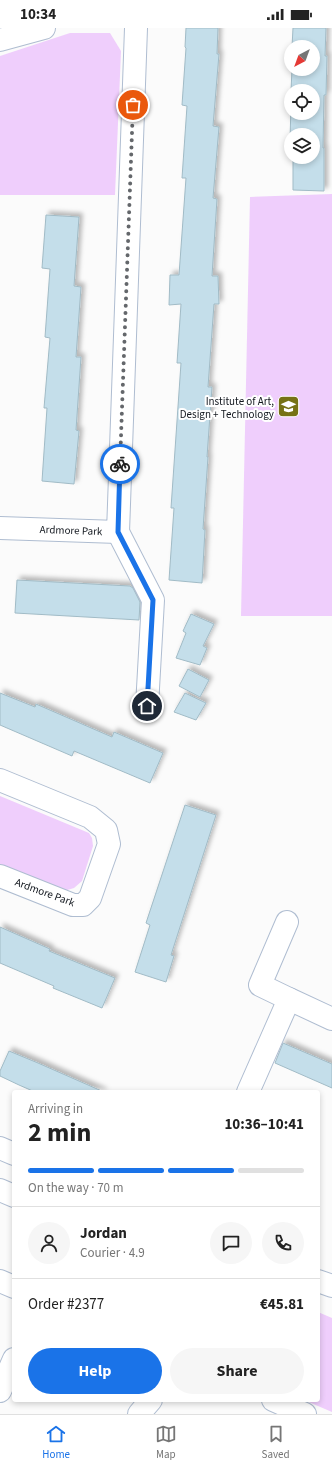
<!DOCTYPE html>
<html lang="en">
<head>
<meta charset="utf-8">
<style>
	body { margin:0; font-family:"Source Sans 3",sans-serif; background:#f6f6f6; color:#222; height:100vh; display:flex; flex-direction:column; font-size:15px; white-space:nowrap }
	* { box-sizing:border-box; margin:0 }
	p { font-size:13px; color:#767676 }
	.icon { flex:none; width:22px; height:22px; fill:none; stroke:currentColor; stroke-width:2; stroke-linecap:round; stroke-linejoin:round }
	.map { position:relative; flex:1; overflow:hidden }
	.side { position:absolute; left:12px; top:1062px; width:308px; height:312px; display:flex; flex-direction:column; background:#fff; border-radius:4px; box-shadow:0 2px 6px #0003 }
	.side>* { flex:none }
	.needle { width:26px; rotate:221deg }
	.buttons { position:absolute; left:284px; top:12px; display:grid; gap:8px }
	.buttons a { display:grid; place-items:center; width:36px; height:36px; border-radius:50%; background:#fff; box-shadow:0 2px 6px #0003; font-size:20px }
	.pin { position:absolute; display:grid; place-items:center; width:34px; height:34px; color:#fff; margin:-17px; border:2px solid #fff; border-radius:50%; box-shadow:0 1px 4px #0007 }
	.courier { position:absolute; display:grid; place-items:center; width:40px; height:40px; margin:-20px; border:3px solid #1a73e8; border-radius:50%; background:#fff; color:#222; box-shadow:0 1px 5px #0007 }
	.headline em { font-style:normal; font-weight:700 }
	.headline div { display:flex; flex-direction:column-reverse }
	.headline { display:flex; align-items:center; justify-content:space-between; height:68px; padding:0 16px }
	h1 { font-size:26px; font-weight:700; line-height:30px }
	.bar { display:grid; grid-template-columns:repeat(4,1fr); gap:6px 4px; align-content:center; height:48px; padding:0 16px }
	.bar i { height:5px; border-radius:3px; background:#e0e0e0 }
	.bar .current { background:#1a73e8 }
	.bar p { grid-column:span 4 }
	.line { display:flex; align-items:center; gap:10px; padding:0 16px; border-top:1px solid #e0e0e0 }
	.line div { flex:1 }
	.round { display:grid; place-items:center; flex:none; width:42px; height:42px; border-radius:21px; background:#f6f6f6 }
	.button { display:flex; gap:8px; margin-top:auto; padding:8px 16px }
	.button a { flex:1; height:46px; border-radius:24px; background:#1a73e8; color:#fff; font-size:16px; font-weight:700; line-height:46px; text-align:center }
	.button a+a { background:#f6f6f6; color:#222 }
	.status { display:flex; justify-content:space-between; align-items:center; height:28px; padding:0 20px; background:#fff; direction:ltr }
	.status svg { height:11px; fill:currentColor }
	.dock { display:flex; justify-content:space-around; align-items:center; height:56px; border-top:1px solid #e0e0e0; background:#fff; font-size:11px; color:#767676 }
	.dock a { display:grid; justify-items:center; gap:2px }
	.dock .current { color:#1a73e8 }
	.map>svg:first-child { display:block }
	.green { fill:#efcefc }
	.building { fill:#c4deea; stroke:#a1bbc6; filter:url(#shadow) }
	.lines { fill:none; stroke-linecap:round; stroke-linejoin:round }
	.minor-casing { stroke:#afbdd1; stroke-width:24 }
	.major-casing { stroke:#afbdd1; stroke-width:24 }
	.minor { stroke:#fff; stroke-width:22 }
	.major { stroke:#fff; stroke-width:22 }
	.done { stroke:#64676b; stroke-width:4; stroke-dasharray:0 7.2 }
	.route { stroke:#1a73e8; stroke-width:5 }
	.labels { text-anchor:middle; stroke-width:4; stroke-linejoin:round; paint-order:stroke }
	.poi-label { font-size:11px; fill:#12171e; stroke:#fff; text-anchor:end }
	.street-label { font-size:11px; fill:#12171e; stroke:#fff }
</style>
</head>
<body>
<div class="status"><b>10:34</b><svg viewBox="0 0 49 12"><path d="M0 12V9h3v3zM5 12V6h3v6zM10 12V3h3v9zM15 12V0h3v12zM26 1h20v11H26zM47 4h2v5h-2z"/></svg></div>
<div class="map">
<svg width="332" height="1386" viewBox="0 0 332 1386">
	<defs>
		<filter id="shadow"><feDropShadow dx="3.5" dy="-3.5" stdDeviation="2" flood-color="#0004"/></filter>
	</defs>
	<rect width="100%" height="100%" fill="#fbfbfb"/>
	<g class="green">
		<polygon points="70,5 110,5 121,23 115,167 0,167 0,28"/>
		<polygon points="332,166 332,588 241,588 250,169"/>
		<polygon points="0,768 89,805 92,810 93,818 82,853 74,860 64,863 0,836"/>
		<polygon points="318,1284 332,1290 332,1384 304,1372 318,1372"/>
	</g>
	<g class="building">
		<polygon points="186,0 218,0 217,26 219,26 213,98 219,99 213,170 217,171 212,248 218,248 219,276 214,276 208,359 212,359 207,429 208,429 203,501 205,502 202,555 169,552 174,480 171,480 181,335 177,335 181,276 169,277 170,247 179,247 186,150 182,150 187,78 182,77 186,20 185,19"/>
		<polygon points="293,0 326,0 325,28 327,28 326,67 324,67 323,120 324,120 324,163 293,162 293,129 313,129 313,107 291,107 291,113 290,113 291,76 291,85 313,85 313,63 291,63 292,41 313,41 313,19 292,19"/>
		<polygon points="46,187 79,189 74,258 81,259 76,329 81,329 76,402 79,403 74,456 42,453 47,380 44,380 50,310 45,309 50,241 42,240"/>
		<polygon points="17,552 130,558 133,560 140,574 139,592 15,585"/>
		<polygon points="191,586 214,596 203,618 207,620 200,637 176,630 186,605 183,603"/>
		<polygon points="188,641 209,652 200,669 179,658"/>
		<polygon points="0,665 35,679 36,676 112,709 114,704 163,725 150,755 74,723 72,728 0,697"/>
		<polygon points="185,665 206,675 196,692 174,684"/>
		<polygon points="185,777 216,787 171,927 174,928 166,954 135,944 150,897 146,895"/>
		<polygon points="0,899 50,921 49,923 115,950 102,980 53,960 54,958 0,935"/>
		<polygon points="283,1015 332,1036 332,1060 275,1035"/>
		<polygon points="9,1023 38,1035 104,1064 35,1064 19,1057 0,1048 0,1043"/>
	</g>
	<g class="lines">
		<defs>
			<g id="minor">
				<polyline points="0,12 44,0"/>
				<polyline points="0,500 118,504 136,0"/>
				<polyline points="118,504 153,572 147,678"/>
				<polyline points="0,752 90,789 106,802 109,816 90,870 83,877 73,877 0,848"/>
				<polyline points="287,894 260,957 289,971"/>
				<polyline points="248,1064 289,971 332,991"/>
				<polyline points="0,1162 14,1168"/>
				<polyline points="0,1253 14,1259"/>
				<polyline points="0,1363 14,1331"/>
				<polyline points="273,1372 305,1386"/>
				<polyline points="139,1386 151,1372"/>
			</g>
			<g id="major">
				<polyline points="0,1120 14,1126"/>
				<polyline points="318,1253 332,1258"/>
			</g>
		</defs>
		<use href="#minor" class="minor-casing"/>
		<use href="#major" class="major-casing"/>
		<use href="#minor" class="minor"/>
		<use href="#major" class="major"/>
	</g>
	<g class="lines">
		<polyline class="done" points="120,436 133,77"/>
		<polyline class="route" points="120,436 118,504 153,572 147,678"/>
	</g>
	<defs>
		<symbol id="university-square" viewBox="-11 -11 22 22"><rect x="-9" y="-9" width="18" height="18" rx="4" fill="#767215" stroke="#fff"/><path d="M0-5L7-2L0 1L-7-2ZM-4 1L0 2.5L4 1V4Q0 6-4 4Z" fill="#fff"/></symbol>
	</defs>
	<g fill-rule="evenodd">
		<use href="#university-square" x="276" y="366" width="25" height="25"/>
	</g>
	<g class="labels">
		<g class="poi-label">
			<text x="274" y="377">Institute of Art,<tspan x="274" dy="13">Design + Technology</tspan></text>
		</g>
		<g class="street-label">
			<text transform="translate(71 502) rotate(2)" y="4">Ardmore Park</text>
			<text transform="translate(45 864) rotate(20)" y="4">Ardmore Park</text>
		</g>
	</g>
</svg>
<div class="buttons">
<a><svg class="needle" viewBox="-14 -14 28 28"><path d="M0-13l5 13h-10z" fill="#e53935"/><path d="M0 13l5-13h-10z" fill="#767676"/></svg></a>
<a><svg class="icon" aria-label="locate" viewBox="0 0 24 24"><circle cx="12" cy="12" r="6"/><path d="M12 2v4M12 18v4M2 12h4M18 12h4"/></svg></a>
<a><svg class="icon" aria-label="layers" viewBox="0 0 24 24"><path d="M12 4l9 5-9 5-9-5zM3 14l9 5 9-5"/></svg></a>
</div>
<div class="pin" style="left:133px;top:77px;background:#ea580c"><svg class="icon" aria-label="bag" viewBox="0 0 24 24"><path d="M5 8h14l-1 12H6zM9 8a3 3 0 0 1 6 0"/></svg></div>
<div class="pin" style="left:147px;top:678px;background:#1f2937"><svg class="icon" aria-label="home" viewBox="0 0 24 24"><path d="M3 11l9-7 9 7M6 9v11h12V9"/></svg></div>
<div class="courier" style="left:120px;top:436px"><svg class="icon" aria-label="bike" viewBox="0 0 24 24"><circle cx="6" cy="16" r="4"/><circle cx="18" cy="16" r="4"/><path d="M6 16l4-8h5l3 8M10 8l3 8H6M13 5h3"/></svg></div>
<section class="side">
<div class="headline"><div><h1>2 min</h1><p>Arriving in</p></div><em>10:36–10:41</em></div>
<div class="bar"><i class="current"></i><i class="current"></i><i class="current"></i><i></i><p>On the way · 70 m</p></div>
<div class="line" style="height:72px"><a class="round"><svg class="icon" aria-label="person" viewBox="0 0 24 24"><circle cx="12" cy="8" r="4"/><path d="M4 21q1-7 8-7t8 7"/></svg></a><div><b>Jordan</b><p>Courier · 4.9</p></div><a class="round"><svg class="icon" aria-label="chat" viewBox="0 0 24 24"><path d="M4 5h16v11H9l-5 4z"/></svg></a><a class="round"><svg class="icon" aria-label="phone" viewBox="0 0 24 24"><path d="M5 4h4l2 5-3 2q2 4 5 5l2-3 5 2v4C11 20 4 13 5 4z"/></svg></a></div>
<div class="line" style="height:52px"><div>Order #2377</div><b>€45.81</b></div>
<div class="button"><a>Help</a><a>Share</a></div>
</section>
</div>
<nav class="dock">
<a class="current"><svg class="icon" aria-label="home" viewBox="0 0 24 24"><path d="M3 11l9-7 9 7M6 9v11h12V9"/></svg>Home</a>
<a><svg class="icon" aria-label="map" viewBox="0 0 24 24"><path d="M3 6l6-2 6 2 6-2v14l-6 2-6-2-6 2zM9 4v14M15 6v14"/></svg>Map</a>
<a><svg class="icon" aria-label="saved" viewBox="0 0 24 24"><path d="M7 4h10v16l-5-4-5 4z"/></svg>Saved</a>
</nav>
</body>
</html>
